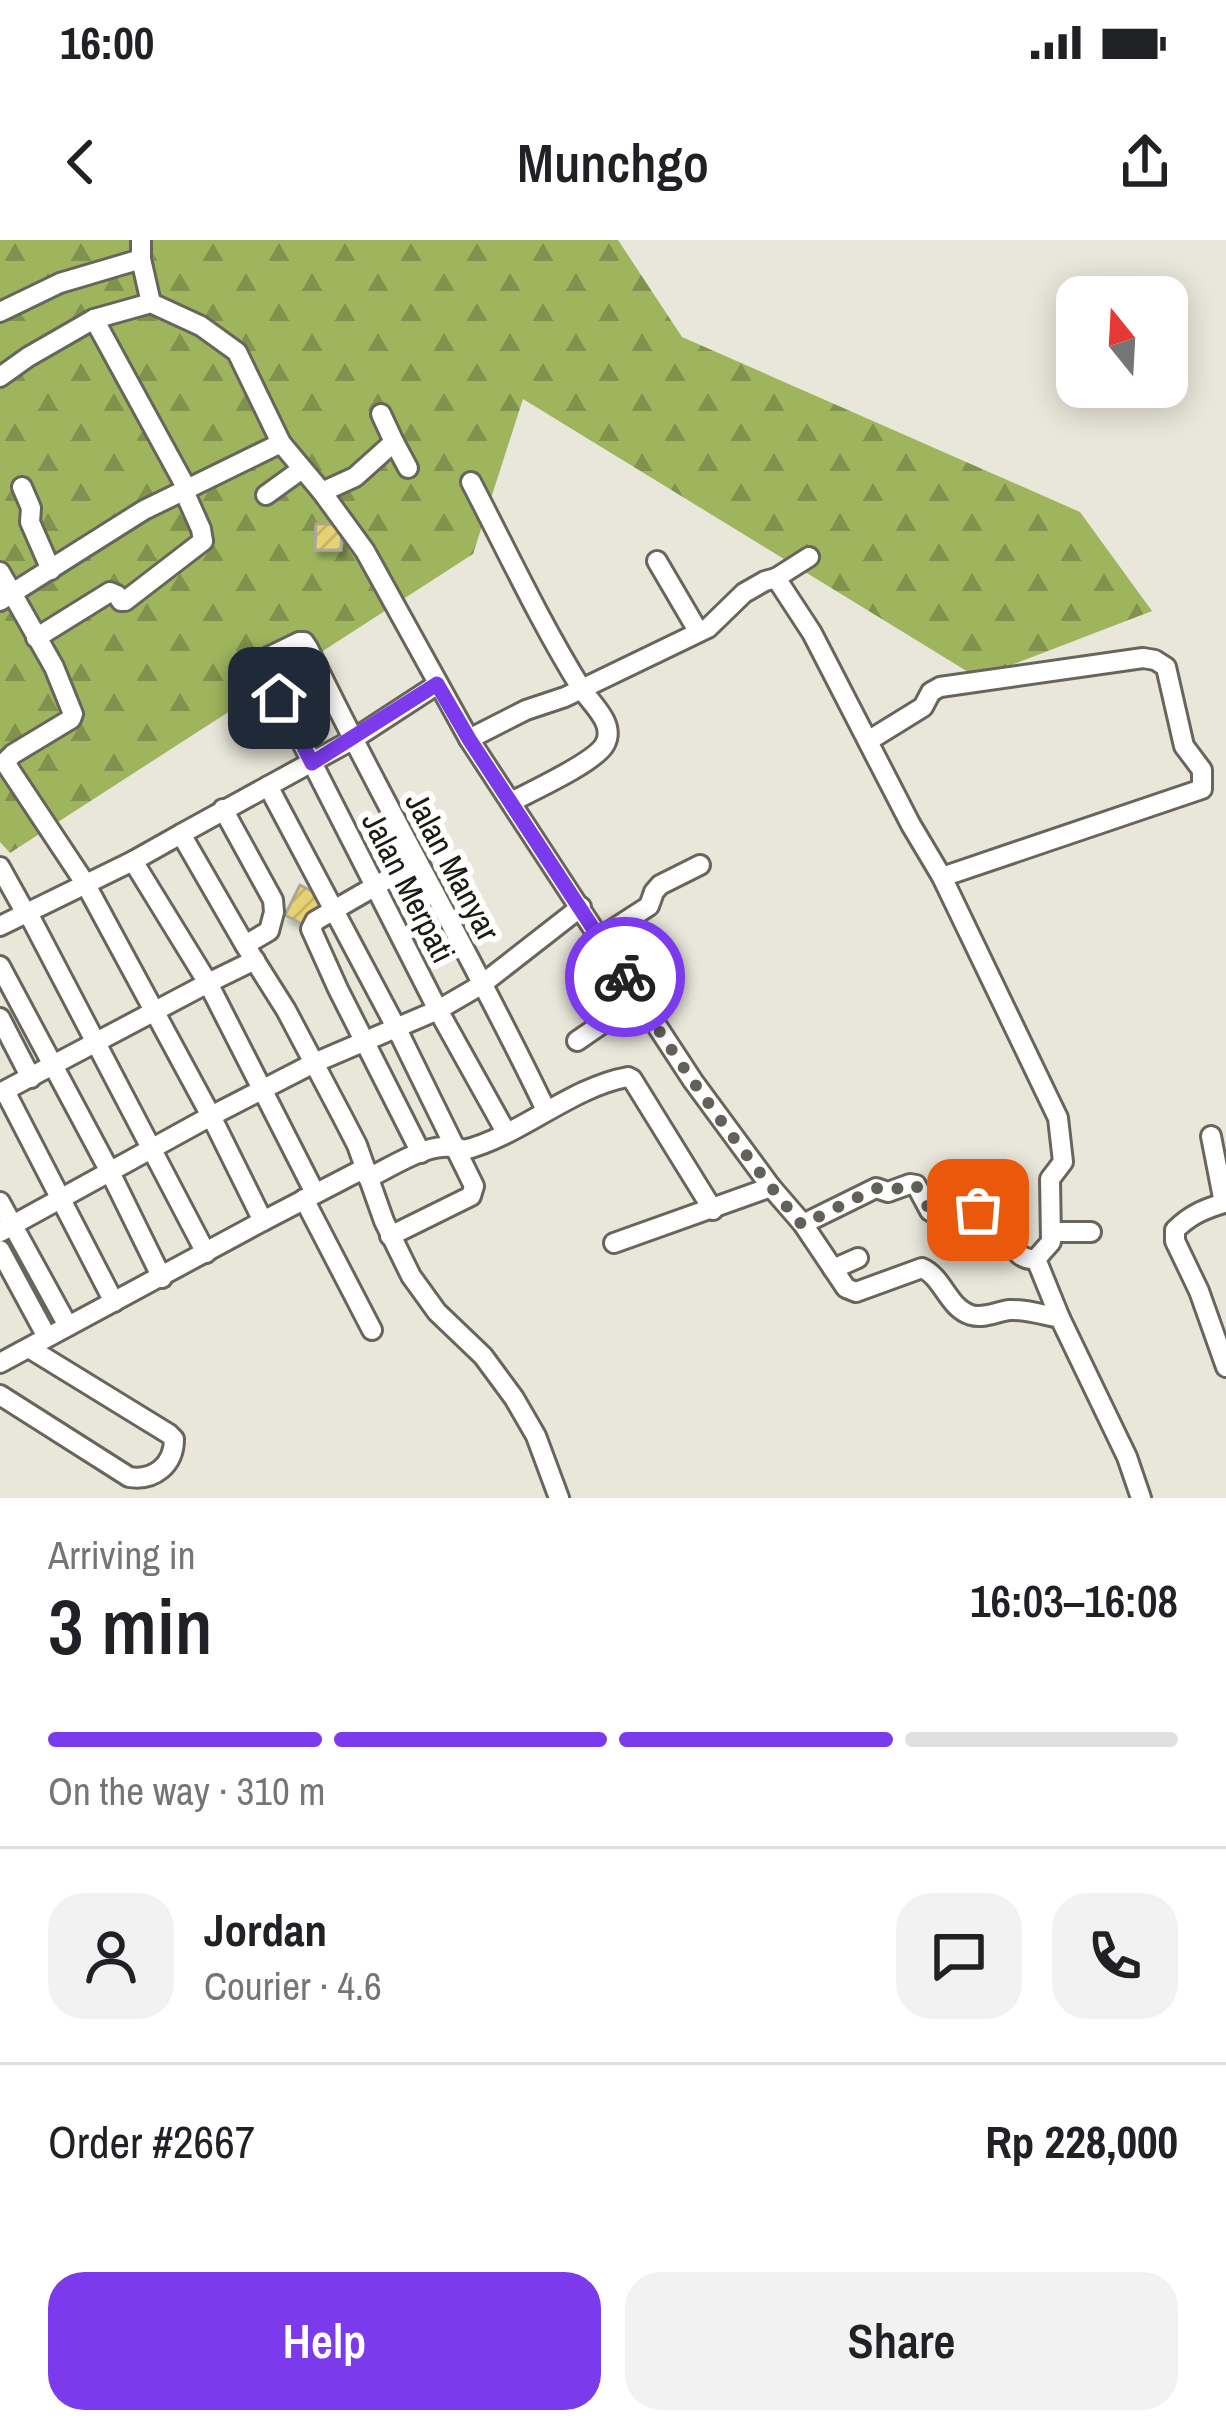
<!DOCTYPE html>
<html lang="en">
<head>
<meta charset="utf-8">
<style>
	body { margin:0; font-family:"Archivo Narrow",sans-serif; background:#f2f2f2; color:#202124; height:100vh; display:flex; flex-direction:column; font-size:45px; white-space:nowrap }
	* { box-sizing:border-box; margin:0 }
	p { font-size:39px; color:#757577 }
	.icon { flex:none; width:66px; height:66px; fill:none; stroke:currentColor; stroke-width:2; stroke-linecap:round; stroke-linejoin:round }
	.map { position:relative; height:1258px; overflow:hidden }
	.side { display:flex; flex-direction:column; background:#fff; flex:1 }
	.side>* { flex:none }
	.needle { width:78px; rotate:342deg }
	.tools { position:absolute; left:1056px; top:36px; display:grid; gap:24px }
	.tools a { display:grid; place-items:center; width:132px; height:132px; border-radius:24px; background:#fff; box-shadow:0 6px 30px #0003; font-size:60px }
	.pin { position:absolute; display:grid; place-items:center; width:102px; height:102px; color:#fff; margin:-51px; border-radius:24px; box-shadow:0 6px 18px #0006 }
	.courier { position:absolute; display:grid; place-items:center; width:120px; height:120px; margin:-60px; border:9px solid #7c3aed; border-radius:50%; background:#fff; color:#222; box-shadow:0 3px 15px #0007 }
	.headline em { font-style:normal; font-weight:600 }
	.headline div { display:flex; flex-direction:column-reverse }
	.headline { display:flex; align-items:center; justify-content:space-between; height:204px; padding:0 48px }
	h1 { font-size:78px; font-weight:600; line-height:90px }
	.bar { display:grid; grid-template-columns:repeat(4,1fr); gap:18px 12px; align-content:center; height:144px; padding:0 48px }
	.bar i { height:15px; border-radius:9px; background:#e0e0e0 }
	.bar .selected { background:#7c3aed }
	.bar p { grid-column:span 4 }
	.line { display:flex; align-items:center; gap:30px; padding:0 48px; border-top:3px solid #e0e0e0 }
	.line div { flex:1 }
	.round { display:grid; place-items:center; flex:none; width:126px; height:126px; border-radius:36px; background:#f2f2f2 }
	.button { display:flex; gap:24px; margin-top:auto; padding:24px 48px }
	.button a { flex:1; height:138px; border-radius:36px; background:#7c3aed; color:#fff; font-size:48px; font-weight:600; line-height:138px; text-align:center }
	.button a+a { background:#f2f2f2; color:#202124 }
	.status { display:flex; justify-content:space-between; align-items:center; height:84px; padding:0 60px; background:#fff; direction:ltr }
	.status svg { height:33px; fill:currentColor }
	header { display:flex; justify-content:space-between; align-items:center; height:156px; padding:0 48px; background:#fff; font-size:54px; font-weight:600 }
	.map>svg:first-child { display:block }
	.forest { fill:url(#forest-firs) }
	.building { fill:url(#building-hatch); stroke:#aaa79b; stroke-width:3; filter:url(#shadow) }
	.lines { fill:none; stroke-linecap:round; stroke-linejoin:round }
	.minor-casing { stroke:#68655a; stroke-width:24 }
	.minor { stroke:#fff; stroke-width:18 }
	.done { stroke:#626159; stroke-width:12; stroke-dasharray:0 21.6 }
	.route { stroke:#7c3aed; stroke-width:15 }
	.labels { text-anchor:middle; stroke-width:12; stroke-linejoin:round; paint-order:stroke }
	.street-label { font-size:33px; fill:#1a1914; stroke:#fff }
</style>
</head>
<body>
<div class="status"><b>16:00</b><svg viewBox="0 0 49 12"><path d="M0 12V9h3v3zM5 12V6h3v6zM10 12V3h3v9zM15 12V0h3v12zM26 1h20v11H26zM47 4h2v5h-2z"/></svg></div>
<header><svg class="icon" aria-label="back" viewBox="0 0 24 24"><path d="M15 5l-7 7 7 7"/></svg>Munchgo<svg class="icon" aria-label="share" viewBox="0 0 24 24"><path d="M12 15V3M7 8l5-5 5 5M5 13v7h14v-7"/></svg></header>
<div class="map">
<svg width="1226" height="1258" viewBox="0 0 1226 1258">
	<defs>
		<pattern id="forest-firs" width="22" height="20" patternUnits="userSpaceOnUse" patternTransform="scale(3)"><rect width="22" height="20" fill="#9eb55d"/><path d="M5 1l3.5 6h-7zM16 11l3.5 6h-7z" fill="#80924c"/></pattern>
		<pattern id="building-hatch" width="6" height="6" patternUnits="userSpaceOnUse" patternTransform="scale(3)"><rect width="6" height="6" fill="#e7d273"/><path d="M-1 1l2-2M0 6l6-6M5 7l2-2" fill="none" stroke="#c6b463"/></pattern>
		<filter id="shadow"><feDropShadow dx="3.5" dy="6" stdDeviation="3" flood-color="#0004"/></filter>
	</defs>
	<rect width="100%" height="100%" fill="#e9e7da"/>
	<polygon class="forest" points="0,0 618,0 682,97 1080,272 1152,371 978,438 523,159 473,314 10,613 0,602"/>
	<g class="building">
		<polygon points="316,284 342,284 341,310 315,310"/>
		<polygon points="300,645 323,657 324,663 316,677 308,687 285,675"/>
	</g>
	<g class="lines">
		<defs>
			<g id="minor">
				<polyline points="141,0 141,19 151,63"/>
				<polyline points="0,72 60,43 141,19"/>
				<polyline points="94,79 187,249"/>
				<path d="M0,137L28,117L94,79L151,63L201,86L237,112L281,203L322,252L365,311L469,499L693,841L771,947L803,984L846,1048L856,1052L922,1028C943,1037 948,1068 971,1075C984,1079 998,1071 1010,1070C1026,1069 1044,1075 1060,1078L1127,1217L1141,1258"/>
				<polyline points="394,202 408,228"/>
				<path d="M471,242C507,311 540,382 581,448C591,464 616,483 605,504C596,522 532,551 511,562"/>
				<polyline points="22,247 31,268 30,282 51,330"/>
				<polyline points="322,252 355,237 394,202 381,174"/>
				<polyline points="266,255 302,229"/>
				<polyline points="657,321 698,391"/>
				<polyline points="0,332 54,427 73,474 71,479 13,514 7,520 8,527 85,643 211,876 0,992"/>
				<polyline points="776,338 809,317"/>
				<polyline points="0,361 144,270 281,203"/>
				<polyline points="36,398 110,352 117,355 121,361 125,361 203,301 201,289 184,251"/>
				<polyline points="438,444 352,500 181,594 245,705 286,770 342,876 357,905 384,981 411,1036 437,1072 483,1116 514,1158 536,1196 559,1258"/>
				<polyline points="469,499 526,470 565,457 708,388 744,353 765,341 776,338 812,393 911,585 942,637 1058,878 1063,922 1050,939 1051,1002 1036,1019 1060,1078"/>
				<polyline points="868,501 923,467 931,452 940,447 1143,418 1155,420 1166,427 1184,506 1202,530 1202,549 942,637"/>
				<polyline points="268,546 397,789 474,946 471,956 390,996"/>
				<polyline points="223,569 273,660 274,672 269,691 245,705"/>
				<polyline points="417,622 315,681 311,689 338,749 421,913"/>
				<polyline points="0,627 25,672"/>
				<polyline points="27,671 206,1013"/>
				<polyline points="0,686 133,621 181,594"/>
				<polyline points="601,697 649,666 654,652 660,645 700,625"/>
				<polyline points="255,720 208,743 315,953"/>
				<polyline points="0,726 109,930 162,1038"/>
				<polyline points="0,778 31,838"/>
				<polyline points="577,801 638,759"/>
				<polyline points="5,851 114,1062"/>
				<polyline points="0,853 208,743 133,621"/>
				<path d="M506,892L438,770L263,426L268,417L299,402H304L308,408C382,563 470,711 544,866V872"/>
				<path d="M1211,896L1224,963C1204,969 1190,975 1175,990V1001L1199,1051L1226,1127"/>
				<path d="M368,938C396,925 434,897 464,910C520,896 571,847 628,837L632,839L713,970"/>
				<polyline points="304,959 372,1090"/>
				<polyline points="0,962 68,1086"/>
				<polyline points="263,981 365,928"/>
				<path d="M803,984L876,948L888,952L910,944L916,945L930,971L934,973L970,960L993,1001L1006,999C1015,1010 1021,1021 1036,1019"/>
				<polyline points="1051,992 1091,992"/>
				<polyline points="614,1003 771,947"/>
				<polyline points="0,1010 47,1097"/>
				<polyline points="833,1029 858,1018"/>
				<polyline points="0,1123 263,981 211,876 314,823 438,770 481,745 581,667"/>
				<path d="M0,1155L129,1237C154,1241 174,1225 174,1199L169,1194L29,1108"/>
			</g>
		</defs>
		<use href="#minor" class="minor-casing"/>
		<use href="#minor" class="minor"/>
	</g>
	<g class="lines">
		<path class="done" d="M625,737C678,823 737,907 802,985L876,948L888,952L910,944L916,945L930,971L934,973L965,960H970L978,970"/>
		<polyline class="route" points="279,458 312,523 437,444 469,499 625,737"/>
	</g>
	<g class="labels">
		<g class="street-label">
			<text transform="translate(453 626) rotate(62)" y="12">Jalan Manyar</text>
			<text transform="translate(409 647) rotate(63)" y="12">Jalan Merpati</text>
		</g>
	</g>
</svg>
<div class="tools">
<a><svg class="needle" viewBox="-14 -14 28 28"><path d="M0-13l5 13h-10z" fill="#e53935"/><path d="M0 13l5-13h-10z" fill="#757577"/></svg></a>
</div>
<div class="pin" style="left:978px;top:970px;background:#ea580c"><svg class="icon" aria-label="bag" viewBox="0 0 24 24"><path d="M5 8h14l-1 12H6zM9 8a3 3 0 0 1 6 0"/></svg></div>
<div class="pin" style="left:279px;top:458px;background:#1f2937"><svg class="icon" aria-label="home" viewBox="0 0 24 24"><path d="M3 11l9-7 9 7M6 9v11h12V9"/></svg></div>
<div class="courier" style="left:625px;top:737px"><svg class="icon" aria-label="bike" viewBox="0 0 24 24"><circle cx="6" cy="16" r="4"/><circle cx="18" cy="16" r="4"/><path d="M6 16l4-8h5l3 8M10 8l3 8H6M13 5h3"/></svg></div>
</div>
<section class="side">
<div class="headline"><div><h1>3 min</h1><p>Arriving in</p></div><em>16:03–16:08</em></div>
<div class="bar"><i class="selected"></i><i class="selected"></i><i class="selected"></i><i></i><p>On the way · 310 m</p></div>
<div class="line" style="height:216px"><a class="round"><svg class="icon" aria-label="person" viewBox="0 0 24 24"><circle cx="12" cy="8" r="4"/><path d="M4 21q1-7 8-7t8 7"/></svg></a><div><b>Jordan</b><p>Courier · 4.6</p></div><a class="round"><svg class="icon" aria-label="chat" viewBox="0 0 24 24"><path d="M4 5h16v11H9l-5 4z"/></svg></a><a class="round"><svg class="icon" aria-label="phone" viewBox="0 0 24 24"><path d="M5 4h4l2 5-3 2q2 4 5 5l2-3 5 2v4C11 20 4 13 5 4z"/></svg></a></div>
<div class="line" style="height:156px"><div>Order #2667</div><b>Rp 228,000</b></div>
<div class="button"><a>Help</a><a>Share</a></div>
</section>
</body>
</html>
